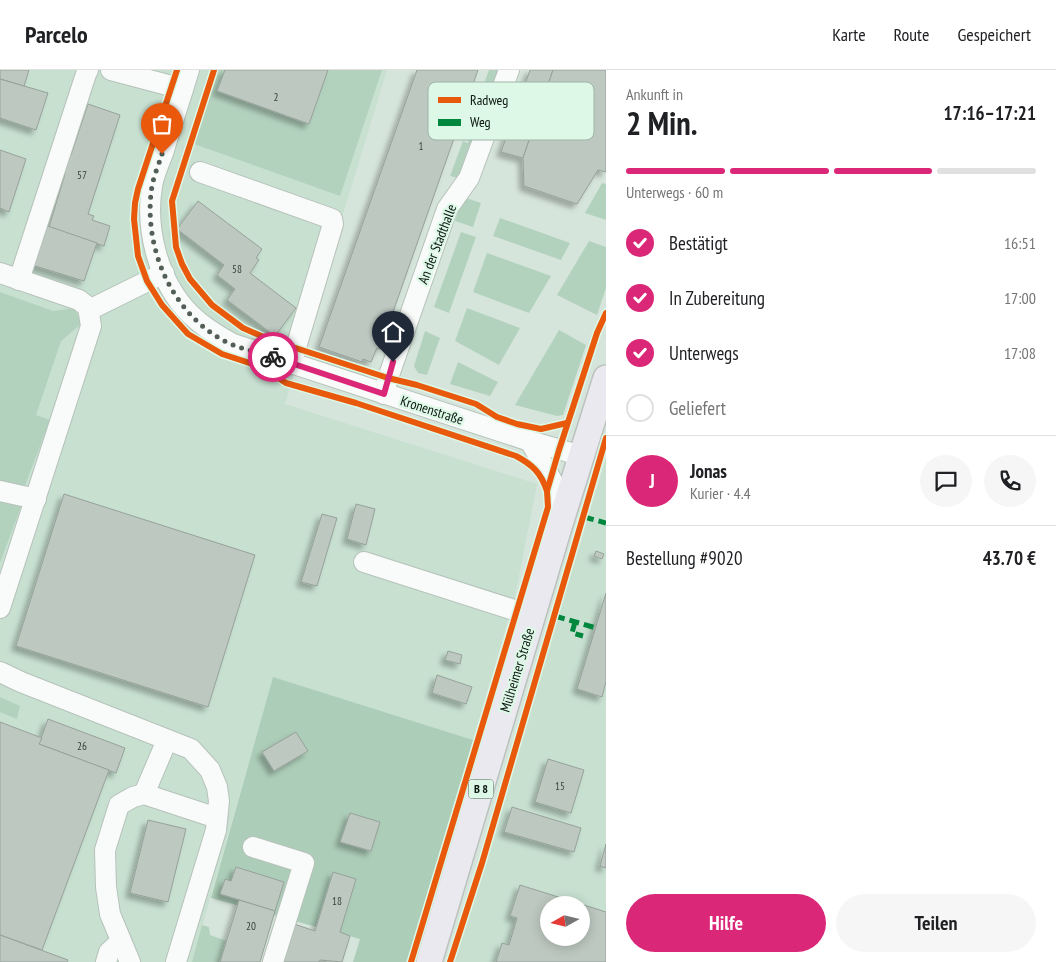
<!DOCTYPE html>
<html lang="de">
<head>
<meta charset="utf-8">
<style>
	body { margin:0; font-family:"PT Sans Narrow",sans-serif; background:#f6f6f6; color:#202124; height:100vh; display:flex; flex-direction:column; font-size:19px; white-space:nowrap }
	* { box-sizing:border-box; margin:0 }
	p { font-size:16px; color:#757577 }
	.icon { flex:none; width:28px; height:28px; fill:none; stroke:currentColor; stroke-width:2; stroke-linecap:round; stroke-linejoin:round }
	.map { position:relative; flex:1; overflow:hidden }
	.panel { display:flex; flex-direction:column; background:#fff; width:450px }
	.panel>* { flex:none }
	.needle { width:32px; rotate:262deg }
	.buttons { position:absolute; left:540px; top:826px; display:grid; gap:10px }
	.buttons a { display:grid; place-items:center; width:50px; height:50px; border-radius:50%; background:#fff; box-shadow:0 2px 12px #0003; font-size:25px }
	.pin { position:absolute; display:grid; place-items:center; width:42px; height:42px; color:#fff; margin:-51px -21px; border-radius:50% 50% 50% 0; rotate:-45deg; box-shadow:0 0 5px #0007 }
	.pin .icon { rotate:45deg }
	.courier { position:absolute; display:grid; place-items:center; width:50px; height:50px; margin:-25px; border:4px solid #db2777; border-radius:50%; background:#fff; color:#222; box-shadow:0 1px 6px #0007 }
	.overview em { font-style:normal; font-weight:700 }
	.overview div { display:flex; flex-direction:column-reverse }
	.overview { display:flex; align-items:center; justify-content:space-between; height:85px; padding:0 20px }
	h1 { font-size:32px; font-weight:700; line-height:38px }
	.bar { display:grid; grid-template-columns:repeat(4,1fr); gap:8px 5px; align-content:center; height:60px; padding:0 20px }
	.bar i { height:6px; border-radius:4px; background:#e0e0e0 }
	.bar .selected { background:#db2777 }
	.bar p { grid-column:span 4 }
	.line { display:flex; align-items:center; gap:12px; padding:0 20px; border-top:1px solid #e0e0e0 }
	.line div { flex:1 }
	.round { display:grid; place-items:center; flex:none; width:52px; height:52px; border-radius:26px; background:#f6f6f6 }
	ol { padding:0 20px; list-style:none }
	li { display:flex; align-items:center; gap:15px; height:55px }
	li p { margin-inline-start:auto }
	li .icon { padding:5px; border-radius:50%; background:#db2777; color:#fff; stroke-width:4 }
	li:last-child { color:#757577 }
	li i { width:28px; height:28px; border:2px solid #e0e0e0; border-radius:50% }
	.action { display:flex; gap:10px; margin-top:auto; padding:10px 20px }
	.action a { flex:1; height:58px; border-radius:30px; background:#db2777; color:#fff; font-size:20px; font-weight:700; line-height:58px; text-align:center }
	.action a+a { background:#f6f6f6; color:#202124 }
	header { display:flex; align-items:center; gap:30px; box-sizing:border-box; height:70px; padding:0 25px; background:#fff; border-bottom:1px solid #e0e0e0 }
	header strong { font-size:24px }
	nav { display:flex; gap:28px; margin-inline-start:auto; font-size:18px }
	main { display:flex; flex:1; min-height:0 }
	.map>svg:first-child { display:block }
	.built { fill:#c7e0d0; fill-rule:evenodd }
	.green { fill:#b3d2be }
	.forest { fill:#accdb8 }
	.building { fill:#bdc8c1; stroke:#96a19a; fill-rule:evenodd; filter:url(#shadow) }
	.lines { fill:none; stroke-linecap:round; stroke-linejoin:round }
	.minor-casing { stroke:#b6c2ba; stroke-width:22 }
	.major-casing { stroke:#bbc2be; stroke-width:28 }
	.minor { stroke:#f9fbfa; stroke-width:20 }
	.major { stroke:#eae9ef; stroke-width:25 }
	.quiet { stroke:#00873e; stroke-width:5; stroke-dasharray:10 5; stroke-linecap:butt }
	.cycleway-casing { stroke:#ddf8e6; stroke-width:9 }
	.cycleway { stroke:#e8590c; stroke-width:6 }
	.done { stroke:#525e56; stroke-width:5; stroke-dasharray:0 9 }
	.route { stroke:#db2777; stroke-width:6 }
	.labels { text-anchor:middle; stroke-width:4.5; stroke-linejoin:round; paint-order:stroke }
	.number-label { font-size:11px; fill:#38423c }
	.shield { fill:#ddf8e6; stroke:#4a5950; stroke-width:1 }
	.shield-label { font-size:12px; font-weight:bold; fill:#0b150f }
	.street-label { font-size:14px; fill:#0b150f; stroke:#ddf8e6 }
	.key { fill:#ddf8e6; stroke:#9eb4a6; stroke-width:1 }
	.key-label { font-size:14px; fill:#0b150f }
</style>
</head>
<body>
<header>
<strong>Parcelo</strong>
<nav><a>Karte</a><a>Route</a><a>Gespeichert</a></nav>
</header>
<main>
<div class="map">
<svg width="606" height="892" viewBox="0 0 606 892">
	<defs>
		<filter id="shadow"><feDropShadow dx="-4.5" dy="4.5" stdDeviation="2.5" flood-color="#0004"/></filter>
	</defs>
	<rect width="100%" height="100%" fill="#d6e5db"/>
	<g class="built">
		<polygon points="0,0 387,0 285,334 537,414 515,527 473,670 273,607 192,892 0,892"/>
		<path d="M606,388V892H453ZM549,835H581V868H549Z"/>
	</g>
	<g class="green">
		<polygon points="218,0 382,0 340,126 194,74"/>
		<polygon points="489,0 505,0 494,30 484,26 470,65 480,69 458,108 450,106 463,71 468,73 469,67 465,66"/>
		<polygon points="602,113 606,114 606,150 585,143"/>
		<polygon points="463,127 481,133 473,157 455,151"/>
		<polygon points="500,148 570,173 561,190 493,166"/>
		<polygon points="461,162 476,167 449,243 434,237"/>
		<polygon points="589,171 606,177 606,218 597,245 557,225"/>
		<polygon points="487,183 551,206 529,243 473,222"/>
		<polygon points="0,222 53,241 75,238 81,254 61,271 36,345 50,350 24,418 0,412"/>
		<polygon points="467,238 520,258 499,295 455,271"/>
		<polygon points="559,260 586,275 563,345 557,346 515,335"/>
		<polygon points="425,261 440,268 427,305 418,303 414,296"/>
		<polygon points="308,285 367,304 367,307 361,307 306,290"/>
		<polygon points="458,292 498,312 490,326 450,314"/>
		<polygon points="0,431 22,434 0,493"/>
		<polygon points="0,627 20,636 17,649 0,642"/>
		<polygon points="202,855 209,857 210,865 227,871 220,892 192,892"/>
	</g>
	<polygon class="forest" points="273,607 473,670 407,892 353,892 360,869 211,828"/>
	<g class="building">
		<polygon points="0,0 29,0 24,16 0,9"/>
		<polygon points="225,0 328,0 309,54 217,21"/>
		<polygon points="417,0 478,0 380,279 377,278 371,292 363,289 362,292 319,277"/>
		<polygon points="530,0 553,0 523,88 501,82"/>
		<polygon points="553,0 606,0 606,102 598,100 577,134 524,116 523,88"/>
		<polygon points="0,9 48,23 36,60 0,48"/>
		<polygon points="88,34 120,45 88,144 94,146 92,150 110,156 104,176 49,157 65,104 62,103 68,85 71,85"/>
		<polygon points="0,80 26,89 9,142 0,138"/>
		<polygon points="198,131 262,179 256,188 259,190 250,203 296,238 275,266 227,230 235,219 217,205 224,195 177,159"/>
		<polygon points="45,155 97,173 84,211 32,195"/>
		<polygon points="64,424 255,485 208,637 16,576"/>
		<polygon points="356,434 375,439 366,475 347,469"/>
		<polygon points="322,444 337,448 317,516 301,512"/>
		<polygon points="596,481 604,484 602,489 594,486"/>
		<polygon points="606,523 606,612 602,627 577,619"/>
		<polygon points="448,581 462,585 460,594 445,590"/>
		<polygon points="437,605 472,617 466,634 432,623"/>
		<polygon points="48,649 125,678 116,703 39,674"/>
		<polygon points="0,652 42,668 39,674 109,700 42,880 0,865"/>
		<polygon points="296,662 308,681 274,701 262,682"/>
		<polygon points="548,689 584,700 571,743 535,732"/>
		<polygon points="512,737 581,758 574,782 504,762"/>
		<polygon points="350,743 380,752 371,781 340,772"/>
		<polygon points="148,750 186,759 168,832 130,823"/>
		<polygon points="606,774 606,798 600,796"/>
		<polygon points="236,797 284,812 275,841 220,824 225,809 231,811"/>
		<polygon points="333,802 356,809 340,862 350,866 342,892 320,890 319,892 285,892 280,890 291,853 315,861"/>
		<path d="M520,815L606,842V892H496L502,873L509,875L517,848L510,846ZM549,835H581V868H549Z"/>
		<polygon points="239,830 275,841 260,892 220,892"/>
		<polygon points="0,865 68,890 67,892 0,892"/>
	</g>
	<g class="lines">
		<defs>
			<g id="minor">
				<polyline points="111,0 183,19"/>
				<path d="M189,0C181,27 172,53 164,80C160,92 154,104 152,116C145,159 158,212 190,244C202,256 218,266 233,274L530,371L582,386"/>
				<polyline points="200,102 332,149 333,154 291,294"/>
				<polyline points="0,203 79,230 88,237 91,256 0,538"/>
				<polyline points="19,210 86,4 88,0"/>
				<polyline points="89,240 164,203"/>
				<polyline points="384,324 388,308 447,139 469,108 509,0"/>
				<polyline points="530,371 559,423 560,447"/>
				<polyline points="0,421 36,429"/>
				<polyline points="364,492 533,546"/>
				<polyline points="0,602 21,612 191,679 210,700 217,717 219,731 216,760 176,892"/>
				<polyline points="144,724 167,670"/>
				<polyline points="253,777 304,793 273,892"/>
				<polyline points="106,892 109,882 121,871"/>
				<polyline points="130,892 110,844 106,817 105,780 119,735 133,727 144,724 217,748"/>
			</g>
			<polyline id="major" points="429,892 560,454 606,308"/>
		</defs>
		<use href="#minor" class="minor-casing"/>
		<use href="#major" class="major-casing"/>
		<use href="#minor" class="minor"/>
		<use href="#major" class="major"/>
		<g class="quiet">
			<polyline points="584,447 606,453"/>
			<polyline points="555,546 596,558"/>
			<polyline points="575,552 572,563 583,566"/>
		</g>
		<defs>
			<g id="cycleway">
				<path d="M177,0L138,119L135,133L134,149L138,186L147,211L162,235L188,264L222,284L262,297L286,313L356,333L516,386C533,395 541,403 547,421"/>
				<polyline points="214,0 172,131 176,177 182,194 190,209 212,235 243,258 268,269 388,308 417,315 476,334 497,347 517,354 541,359 567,353"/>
				<polyline points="411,892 548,437 547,421 559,380 597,263 606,243"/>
				<polyline points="450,892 482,793 606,368"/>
			</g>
		</defs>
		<use href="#cycleway" class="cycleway-casing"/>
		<use href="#cycleway" class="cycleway"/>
	</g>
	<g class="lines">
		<path class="done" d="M162,84C159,94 154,105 152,116C142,178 173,249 233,275C246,280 260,283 273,287"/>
		<polyline class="route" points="273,287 384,324 393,292"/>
	</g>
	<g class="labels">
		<g class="number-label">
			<text x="276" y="31">2</text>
			<text x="421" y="80">1</text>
			<text x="82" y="109">57</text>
			<text x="237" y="203">58</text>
			<text x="82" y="680">26</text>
			<text x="560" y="720">15</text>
			<text x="337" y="835">18</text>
			<text x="251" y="860">20</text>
		</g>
		<rect class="shield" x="468.5" y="709.5" width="25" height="19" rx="4"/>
		<g class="shield-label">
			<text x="481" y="723">B 8</text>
		</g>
		<g class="street-label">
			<text transform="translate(437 174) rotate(-69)" y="5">An der Stadthalle</text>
			<text transform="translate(432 340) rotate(18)" y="5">Kronenstraße</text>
			<text transform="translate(517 600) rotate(-73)" y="5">Mülheimer Straße</text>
		</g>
	</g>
	<rect x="428" y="12" width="166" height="58" rx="8" class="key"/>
	<rect x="438" y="27" width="23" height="6" fill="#e8590c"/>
	<rect x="438" y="49" width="23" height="7" fill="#00873e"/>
	<g class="key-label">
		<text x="470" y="35">Radweg</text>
		<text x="470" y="57">Weg</text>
	</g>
</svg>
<div class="buttons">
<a><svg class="needle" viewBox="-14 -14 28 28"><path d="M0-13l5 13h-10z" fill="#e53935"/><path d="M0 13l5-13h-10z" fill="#757577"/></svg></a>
</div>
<div class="pin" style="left:162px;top:84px;background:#ea580c"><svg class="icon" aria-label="bag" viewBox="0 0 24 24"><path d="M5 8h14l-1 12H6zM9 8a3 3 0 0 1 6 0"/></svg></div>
<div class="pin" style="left:393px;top:292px;background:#1f2937"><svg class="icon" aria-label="home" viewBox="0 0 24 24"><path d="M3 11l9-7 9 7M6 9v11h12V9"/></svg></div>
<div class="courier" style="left:273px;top:287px"><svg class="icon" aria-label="bike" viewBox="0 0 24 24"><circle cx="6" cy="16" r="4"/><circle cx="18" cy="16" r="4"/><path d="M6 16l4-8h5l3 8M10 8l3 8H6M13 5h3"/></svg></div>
</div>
<section class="panel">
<div class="overview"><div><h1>2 Min.</h1><p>Ankunft in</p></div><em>17:16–17:21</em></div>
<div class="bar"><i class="selected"></i><i class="selected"></i><i class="selected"></i><i></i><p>Unterwegs · 60 m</p></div>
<ol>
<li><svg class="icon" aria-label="check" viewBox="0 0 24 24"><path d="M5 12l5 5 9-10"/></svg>Bestätigt<p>16:51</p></li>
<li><svg class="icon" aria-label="check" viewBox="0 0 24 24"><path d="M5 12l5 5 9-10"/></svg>In Zubereitung<p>17:00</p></li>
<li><svg class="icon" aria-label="check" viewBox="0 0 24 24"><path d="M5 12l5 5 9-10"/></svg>Unterwegs<p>17:08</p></li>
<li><i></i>Geliefert</li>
</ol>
<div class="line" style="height:90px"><b class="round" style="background:#db2777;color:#fff">J</b><div><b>Jonas</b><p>Kurier · 4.4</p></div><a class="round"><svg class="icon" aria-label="chat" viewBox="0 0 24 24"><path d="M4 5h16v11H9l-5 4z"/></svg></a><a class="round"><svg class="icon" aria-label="phone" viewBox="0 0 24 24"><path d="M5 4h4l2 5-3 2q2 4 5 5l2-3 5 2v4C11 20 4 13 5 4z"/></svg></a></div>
<div class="line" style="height:65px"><div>Bestellung #9020</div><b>43.70 €</b></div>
<div class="action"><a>Hilfe</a><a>Teilen</a></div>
</section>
</main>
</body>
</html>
